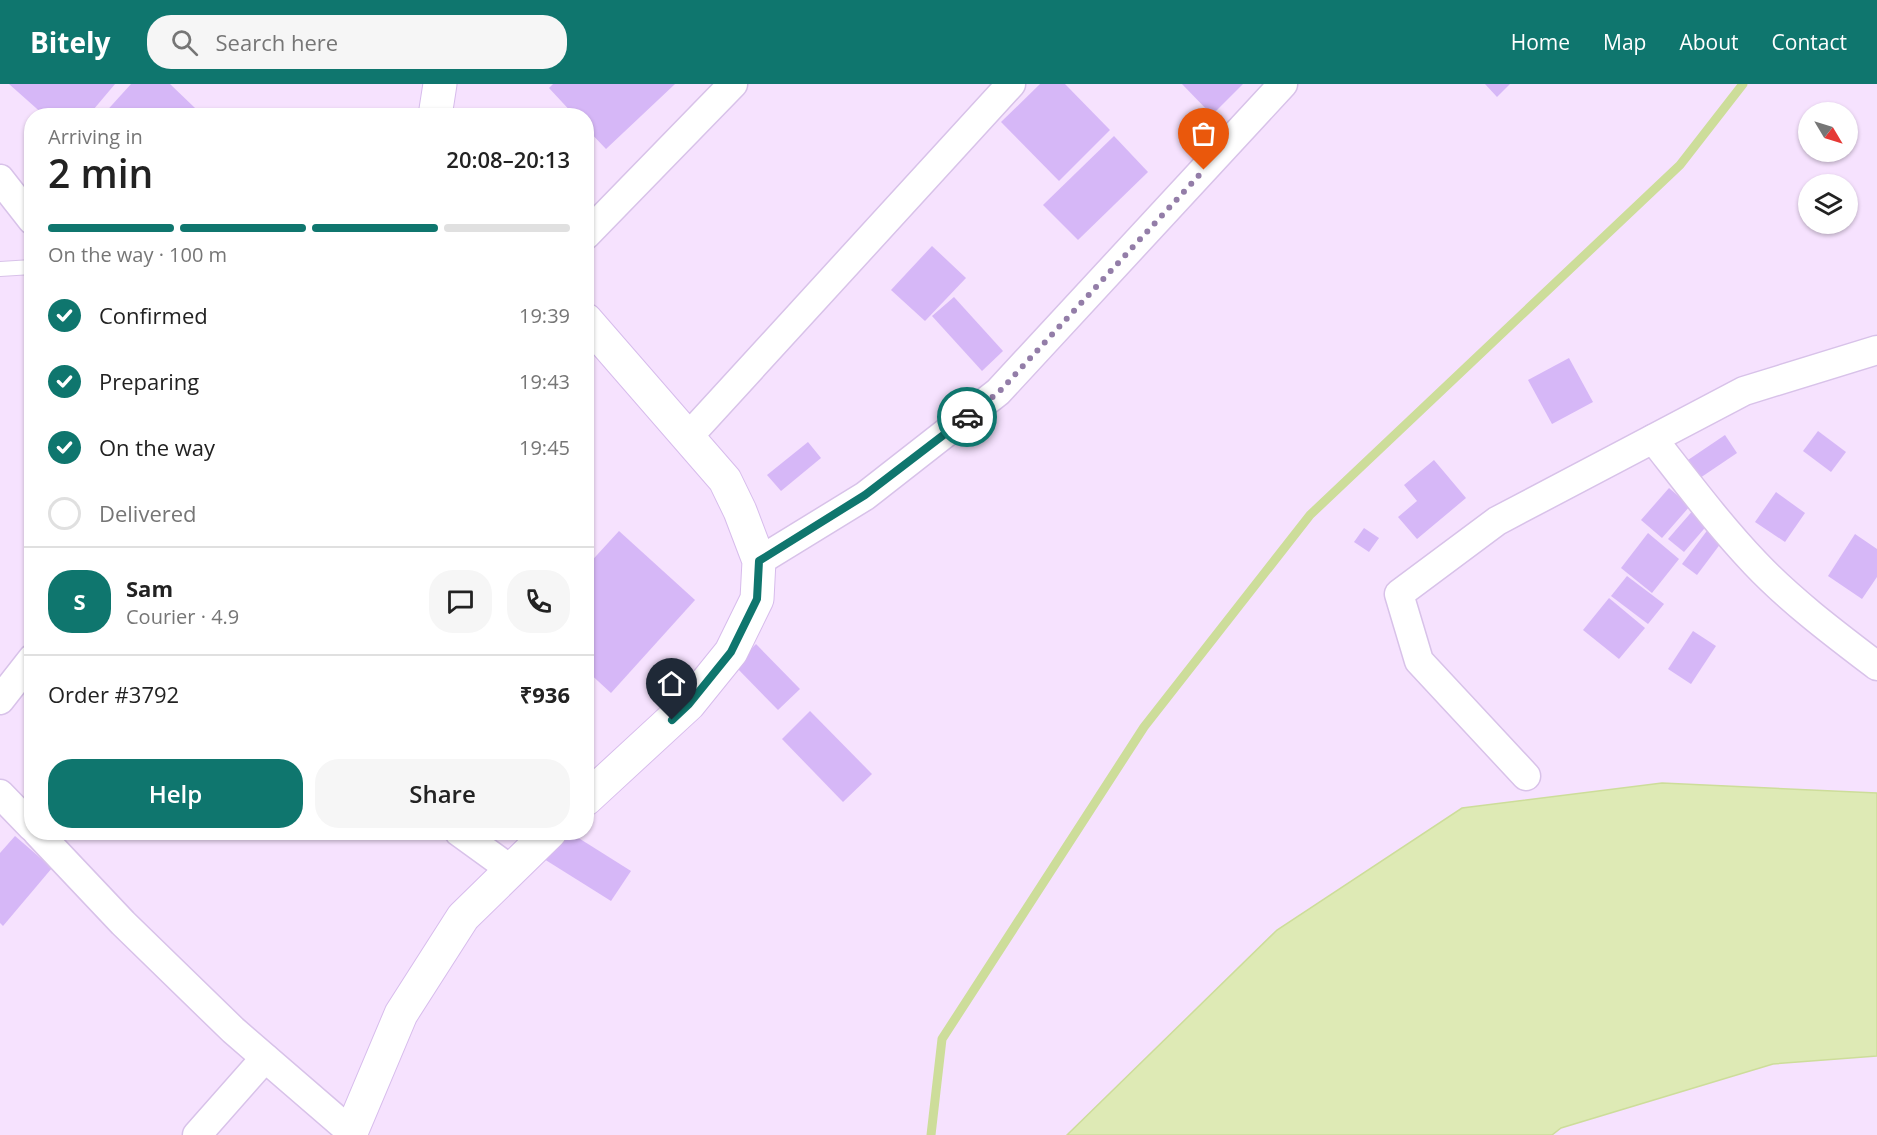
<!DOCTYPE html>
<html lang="en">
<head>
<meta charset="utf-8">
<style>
	body { margin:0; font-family:"Open Sans",sans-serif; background:#f6f6f6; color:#222; height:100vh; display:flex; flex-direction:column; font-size:22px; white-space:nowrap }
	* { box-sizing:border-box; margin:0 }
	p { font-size:20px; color:#767676 }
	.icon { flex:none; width:33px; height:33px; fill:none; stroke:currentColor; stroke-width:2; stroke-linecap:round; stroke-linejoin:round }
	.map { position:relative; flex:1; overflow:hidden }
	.details { position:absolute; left:24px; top:24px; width:570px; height:732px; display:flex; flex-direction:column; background:#fff; border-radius:24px; box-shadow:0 2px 4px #0004 }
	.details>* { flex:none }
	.needle { width:39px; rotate:128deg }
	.tools { position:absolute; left:1798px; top:18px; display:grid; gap:12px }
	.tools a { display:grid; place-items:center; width:60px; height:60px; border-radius:50%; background:#fff; box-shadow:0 2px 4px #0004; font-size:30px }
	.pin { position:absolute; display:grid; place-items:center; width:51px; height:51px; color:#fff; margin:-62px -26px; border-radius:50% 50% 50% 0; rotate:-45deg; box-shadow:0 0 6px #0007 }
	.pin .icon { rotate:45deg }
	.courier { position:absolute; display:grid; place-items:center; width:60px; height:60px; margin:-30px; border:4px solid #0f766e; border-radius:50%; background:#fff; color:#222; box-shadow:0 2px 8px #0007 }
	.overview em { font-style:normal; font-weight:600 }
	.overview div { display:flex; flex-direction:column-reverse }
	.overview { display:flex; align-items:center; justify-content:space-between; height:102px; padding:0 24px }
	h1 { font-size:39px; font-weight:600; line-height:45px }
	.bar { display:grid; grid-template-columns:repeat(4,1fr); gap:9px 6px; align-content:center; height:72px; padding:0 24px }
	.bar i { height:8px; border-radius:4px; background:#e0e0e0 }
	.bar .selected { background:#0f766e }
	.bar p { grid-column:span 4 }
	.line { display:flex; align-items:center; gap:15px; padding:0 24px; border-top:2px solid #e0e0e0 }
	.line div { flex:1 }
	.round { display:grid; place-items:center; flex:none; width:63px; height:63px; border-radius:24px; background:#f6f6f6 }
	ol { padding:0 24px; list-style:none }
	li { display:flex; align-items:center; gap:18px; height:66px }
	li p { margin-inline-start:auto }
	li .icon { padding:6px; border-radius:50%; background:#0f766e; color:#fff; stroke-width:4 }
	li:last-child { color:#767676 }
	li i { width:33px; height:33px; border:3px solid #e0e0e0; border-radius:50% }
	.action { display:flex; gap:12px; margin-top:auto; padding:12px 24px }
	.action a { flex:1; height:69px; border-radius:24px; background:#0f766e; color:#fff; font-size:24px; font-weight:600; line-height:69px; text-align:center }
	.action a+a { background:#f6f6f6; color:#222 }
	header { display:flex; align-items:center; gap:36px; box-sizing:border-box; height:84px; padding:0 30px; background:#0f766e; color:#fff }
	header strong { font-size:28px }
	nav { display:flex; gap:33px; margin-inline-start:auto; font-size:21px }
	.search { width:420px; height:54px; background:#f6f6f6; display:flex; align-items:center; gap:15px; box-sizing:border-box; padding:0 21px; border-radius:24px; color:#767676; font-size:22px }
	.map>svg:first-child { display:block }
	.water { fill:#deeab5; stroke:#cddd9a; stroke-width:1.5 }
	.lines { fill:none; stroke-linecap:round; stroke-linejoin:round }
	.stream { stroke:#cddd9a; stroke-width:9 }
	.building { fill:#d6b7f7 }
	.lane-casing { stroke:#d8c2e9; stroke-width:16 }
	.street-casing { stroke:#d8c2e9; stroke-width:31 }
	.secondary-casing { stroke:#d7bcec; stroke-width:35 }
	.lane { stroke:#fff; stroke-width:14 }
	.street { stroke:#fff; stroke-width:28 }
	.secondary { stroke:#fff; stroke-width:33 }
	.done { stroke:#937da8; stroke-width:6; stroke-dasharray:0 10.8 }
	.route { stroke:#0f766e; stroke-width:8 }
</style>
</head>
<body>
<header>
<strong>Bitely</strong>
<div class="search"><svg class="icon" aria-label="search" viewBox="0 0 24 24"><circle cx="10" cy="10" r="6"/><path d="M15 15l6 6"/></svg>Search here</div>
<nav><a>Home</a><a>Map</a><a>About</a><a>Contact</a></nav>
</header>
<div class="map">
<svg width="1877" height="1051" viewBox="0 0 1877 1051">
	<rect width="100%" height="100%" fill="#f6e2fe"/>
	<polygon class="water" points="1662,699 1877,709 1877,972 1773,980 1561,1044 1552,1051 1067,1051 1277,846 1462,724"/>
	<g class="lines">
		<polyline class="stream" points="931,1051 942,955 1144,643 1310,431 1680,81 1743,0"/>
	</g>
	<g class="building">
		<polygon points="9,0 115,0 88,32 45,32"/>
		<polygon points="131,0 170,0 195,24 188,32 102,32"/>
		<polygon points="553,0 675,0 606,65 586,44 586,32 575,32 549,4"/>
		<polygon points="1040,0 1065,0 1110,46 1059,97 1001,38"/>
		<polygon points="1182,0 1243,0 1212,31"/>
		<polygon points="1485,0 1510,0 1497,13"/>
		<polygon points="1114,52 1148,88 1078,156 1043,121"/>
		<polygon points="932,162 966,194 925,237 891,206"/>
		<polygon points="954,213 1003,267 982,287 932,232"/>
		<polygon points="1569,274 1593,318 1552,340 1528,296"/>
		<polygon points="1818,347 1846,368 1831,388 1803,367"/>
		<polygon points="1725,351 1737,369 1700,394 1688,376"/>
		<polygon points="808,358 821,374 781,407 767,391"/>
		<polygon points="1434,376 1466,414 1417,455 1398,433 1417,417 1404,401"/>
		<polygon points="1669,404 1690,422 1662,454 1641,436"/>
		<polygon points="1776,408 1805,429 1785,458 1755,438"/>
		<polygon points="1695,424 1710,438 1684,468 1668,455"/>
		<polygon points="1712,440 1727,451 1697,491 1682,480"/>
		<polygon points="1364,444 1379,454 1369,468 1354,458"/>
		<polygon points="619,447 695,516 611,609 586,586 586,483"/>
		<polygon points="1648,449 1679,475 1652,509 1621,484"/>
		<polygon points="1855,450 1877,465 1877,493 1862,515 1828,492"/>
		<polygon points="1627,492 1664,520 1648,540 1611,512"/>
		<polygon points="1609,514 1645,544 1619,575 1583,546"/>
		<polygon points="1693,547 1716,562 1691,600 1668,585"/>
		<polygon points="756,560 800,605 778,626 735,582"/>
		<polygon points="810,627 872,690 843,718 782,655"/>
		<polygon points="560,748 569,748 631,787 611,817 544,775"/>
		<polygon points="15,752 52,784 3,842 0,839 0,769"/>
	</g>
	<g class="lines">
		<defs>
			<polyline id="lane" points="0,185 32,183"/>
			<g id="street">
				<polyline points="0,95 32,136"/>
				<polyline points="586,151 733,0"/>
				<polyline points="688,353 1011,0"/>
				<path d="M1653,355C1686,397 1718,440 1755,479C1791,517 1835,550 1877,582"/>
				<polyline points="759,477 865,412 998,308 1283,0"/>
				<polyline points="0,616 32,575"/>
				<polyline points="1526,692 1419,577 1399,510 1497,437 1744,307 1877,266"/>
				<polyline points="0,710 32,743"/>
				<polyline points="37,748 123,839 233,946 351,1048"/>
				<polyline points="459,748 510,785"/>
				<polyline points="197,1051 265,974"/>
			</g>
			<g id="secondary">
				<polyline points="435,32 440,0"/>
				<polyline points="586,236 725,396 740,427 759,477 757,515 731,568 689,620 586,715"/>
				<polyline points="350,1051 401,930 463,833 550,748"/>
			</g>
		</defs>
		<use href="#lane" class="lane-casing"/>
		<use href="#street" class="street-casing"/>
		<use href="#secondary" class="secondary-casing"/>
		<use href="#lane" class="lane"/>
		<use href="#street" class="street"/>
		<use href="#secondary" class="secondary"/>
	</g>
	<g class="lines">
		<polyline class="done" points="967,333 999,308 1204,86"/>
		<polyline class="route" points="672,636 689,620 731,568 757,515 759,477 865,411 967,333"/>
	</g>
</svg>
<div class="tools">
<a><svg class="needle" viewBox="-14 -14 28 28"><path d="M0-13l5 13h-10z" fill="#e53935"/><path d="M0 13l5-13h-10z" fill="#767676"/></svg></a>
<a><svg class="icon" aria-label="layers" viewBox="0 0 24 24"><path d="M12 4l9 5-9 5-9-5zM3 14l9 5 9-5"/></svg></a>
</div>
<div class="pin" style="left:1204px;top:86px;background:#ea580c"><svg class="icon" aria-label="bag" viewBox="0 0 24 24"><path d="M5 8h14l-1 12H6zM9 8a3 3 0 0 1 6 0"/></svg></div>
<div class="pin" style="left:672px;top:636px;background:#1f2937"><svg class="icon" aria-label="home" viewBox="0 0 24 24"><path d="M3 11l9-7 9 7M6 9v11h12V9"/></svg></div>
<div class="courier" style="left:967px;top:333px"><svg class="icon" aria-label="car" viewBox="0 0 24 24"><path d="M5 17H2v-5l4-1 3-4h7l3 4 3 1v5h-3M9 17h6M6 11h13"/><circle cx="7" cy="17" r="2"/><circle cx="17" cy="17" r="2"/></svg></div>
<section class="details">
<div class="overview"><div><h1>2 min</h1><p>Arriving in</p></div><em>20:08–20:13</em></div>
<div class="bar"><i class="selected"></i><i class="selected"></i><i class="selected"></i><i></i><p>On the way · 100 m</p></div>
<ol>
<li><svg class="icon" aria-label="check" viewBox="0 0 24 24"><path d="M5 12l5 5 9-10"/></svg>Confirmed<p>19:39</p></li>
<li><svg class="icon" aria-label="check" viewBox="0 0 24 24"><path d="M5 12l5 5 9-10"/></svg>Preparing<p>19:43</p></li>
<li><svg class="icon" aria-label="check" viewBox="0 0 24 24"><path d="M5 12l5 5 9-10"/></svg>On the way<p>19:45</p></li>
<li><i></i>Delivered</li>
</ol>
<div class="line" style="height:108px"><b class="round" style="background:#0f766e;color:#fff">S</b><div><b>Sam</b><p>Courier · 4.9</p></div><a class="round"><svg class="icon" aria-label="chat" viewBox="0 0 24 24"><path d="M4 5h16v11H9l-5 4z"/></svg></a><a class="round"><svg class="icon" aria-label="phone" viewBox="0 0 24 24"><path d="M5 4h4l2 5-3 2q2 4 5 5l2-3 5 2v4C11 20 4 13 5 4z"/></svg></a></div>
<div class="line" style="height:78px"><div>Order #3792</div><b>₹936</b></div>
<div class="action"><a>Help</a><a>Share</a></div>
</section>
</div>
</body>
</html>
